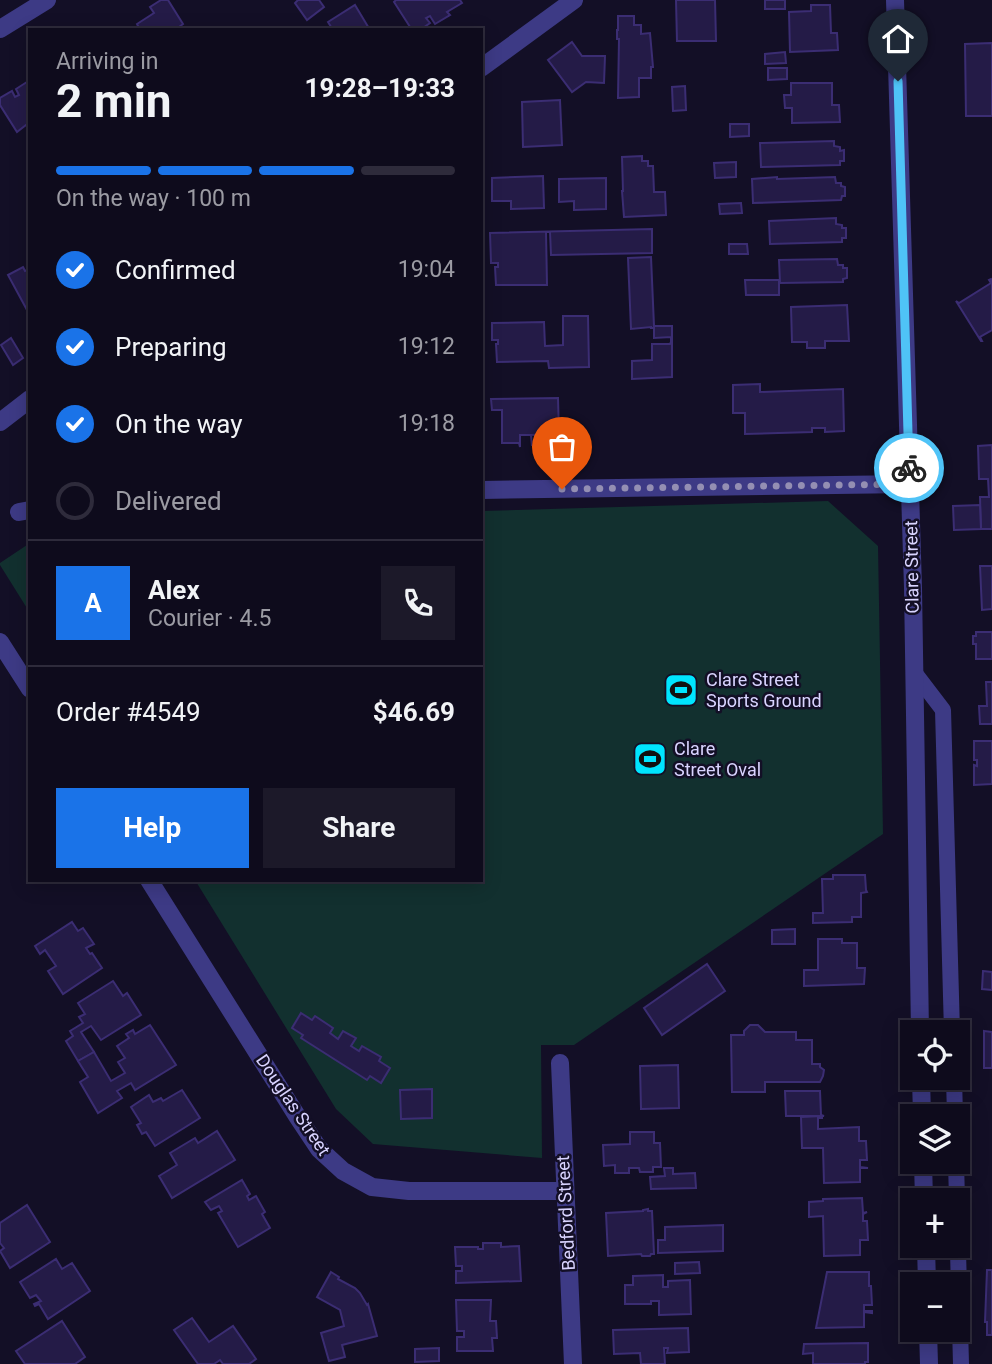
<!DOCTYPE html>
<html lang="en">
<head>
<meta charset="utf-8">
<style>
	body { margin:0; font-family:Roboto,sans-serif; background:#1c1929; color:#f1f3f6; height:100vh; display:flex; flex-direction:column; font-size:26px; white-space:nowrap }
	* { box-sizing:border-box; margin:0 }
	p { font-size:23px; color:#9b9ba3 }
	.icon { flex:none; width:38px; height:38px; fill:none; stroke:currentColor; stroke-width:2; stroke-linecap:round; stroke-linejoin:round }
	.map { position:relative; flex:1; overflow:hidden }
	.side { position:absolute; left:28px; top:28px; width:455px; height:854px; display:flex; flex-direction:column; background:#0e0b1c; border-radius:0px; box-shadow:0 4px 18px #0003,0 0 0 2px #2e2b3b }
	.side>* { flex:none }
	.fabs { position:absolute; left:900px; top:1020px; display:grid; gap:14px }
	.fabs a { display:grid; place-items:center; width:70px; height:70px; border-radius:0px; background:#0e0b1c; box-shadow:0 4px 18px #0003,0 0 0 2px #2e2b3b; font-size:35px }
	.pin { position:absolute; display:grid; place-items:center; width:60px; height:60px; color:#fff; margin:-72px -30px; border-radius:50% 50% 50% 0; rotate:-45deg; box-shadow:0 0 7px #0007 }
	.pin .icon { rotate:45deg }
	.courier { position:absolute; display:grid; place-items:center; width:70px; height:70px; margin:-35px; border:5px solid #4fc3f7; border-radius:50%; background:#fff; color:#222; box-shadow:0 2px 9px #0007 }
	.overview em { font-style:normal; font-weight:700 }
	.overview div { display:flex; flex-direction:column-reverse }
	.overview { display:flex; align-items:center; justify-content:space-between; height:119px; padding:0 28px }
	h1 { font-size:46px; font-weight:700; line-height:52px }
	.bar { display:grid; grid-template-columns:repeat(4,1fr); gap:10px 7px; align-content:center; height:84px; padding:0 28px }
	.bar i { height:9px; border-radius:5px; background:#2e2b3b }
	.bar .current { background:#1a73e8 }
	.bar p { grid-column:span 4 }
	.line { display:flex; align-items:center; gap:18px; padding:0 28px; border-top:2px solid #2e2b3b }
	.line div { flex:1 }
	.round { display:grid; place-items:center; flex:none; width:74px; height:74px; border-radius:0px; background:#1c1929 }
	ol { padding:0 28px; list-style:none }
	li { display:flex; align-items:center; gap:21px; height:77px }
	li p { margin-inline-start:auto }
	li .icon { padding:7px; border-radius:50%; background:#1a73e8; color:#fff; stroke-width:4 }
	li:last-child { color:#9b9ba3 }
	li i { width:38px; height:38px; border:4px solid #2e2b3b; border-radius:50% }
	.action { display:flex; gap:14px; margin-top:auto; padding:14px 28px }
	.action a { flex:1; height:80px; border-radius:0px; background:#1a73e8; color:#fff; font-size:28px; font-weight:700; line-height:80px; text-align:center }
	.action a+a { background:#1c1929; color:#f1f3f6 }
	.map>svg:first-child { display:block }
	.green { fill:#12302f }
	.building { fill:#241b47; stroke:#3b2d73; stroke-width:2 }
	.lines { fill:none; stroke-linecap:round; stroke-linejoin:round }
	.service { stroke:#3d3a85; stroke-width:16 }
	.minor { stroke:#3d3a85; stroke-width:18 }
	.done { stroke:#948fb3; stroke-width:7; stroke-dasharray:0 12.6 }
	.route { stroke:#4fc3f7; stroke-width:9 }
	.labels { text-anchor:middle; stroke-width:5; stroke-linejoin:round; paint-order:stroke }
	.street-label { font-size:18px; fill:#d9d4ff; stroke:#130f26 }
	.poi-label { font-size:18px; fill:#d9d4ff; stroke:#130f26; text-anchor:start }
</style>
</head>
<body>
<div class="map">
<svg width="992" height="1364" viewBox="0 0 992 1364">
	<rect width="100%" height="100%" fill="#130f26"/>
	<g class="green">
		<polygon points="828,501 878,546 883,834 574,1045 541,1045 542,1158 373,1144 336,1109 195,880 481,880 481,511"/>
		<polygon points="30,543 30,613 0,565 0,563"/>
	</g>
	<g class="building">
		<polygon points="161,0 168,0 183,24 175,30 140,30 137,24 154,13 150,7"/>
		<polygon points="298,0 319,0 324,7 307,20 295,3"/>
		<polygon points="396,0 460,0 462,3 447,12 450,15 435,24 430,16 426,18 430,23 420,30 412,30 394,2"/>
		<polygon points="676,0 715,0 716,41 677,41"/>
		<rect x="765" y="0" width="20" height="9"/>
		<polygon points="355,5 370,30 333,30 328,22"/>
		<polygon points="811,5 830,5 831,33 837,33 838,50 790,52 789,12 811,11"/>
		<polygon points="618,16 634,16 634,25 641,25 641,34 650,33 653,67 651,67 651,78 639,78 639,97 618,98 619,39 617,39 617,30 618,30"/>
		<polygon points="572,42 582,56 605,56 604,83 586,82 572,92 548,60"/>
		<polygon points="992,43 992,116 966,116 965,44"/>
		<polygon points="785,52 786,63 765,64 765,54"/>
		<polygon points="768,68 787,68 787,79 768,80"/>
		<polygon points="30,80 30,127 28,128 26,125 17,132 0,105 0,98 12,91 15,97 19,95 16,89"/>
		<polygon points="791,83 832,83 832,105 839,105 840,122 792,123 792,108 785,108 784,95 791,95"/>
		<polygon points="685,86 686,110 673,111 672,87"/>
		<polygon points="560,100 562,145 523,147 522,102"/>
		<polygon points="730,124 749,124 749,136 730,137"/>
		<polygon points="834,141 834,146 840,147 840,151 844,150 844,161 840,161 840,165 761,167 760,143"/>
		<polygon points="642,156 642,161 648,161 648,166 653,166 654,192 665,192 666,215 624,217 622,191 623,191 622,157"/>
		<polygon points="736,162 736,177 715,178 714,163"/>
		<polygon points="543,176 544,208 511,209 511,201 492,201 492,178"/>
		<polygon points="777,177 777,179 835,177 836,183 841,183 841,186 845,187 845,196 842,196 841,200 753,203 752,179"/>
		<polygon points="606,178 606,209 574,210 574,201 559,202 559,179"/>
		<polygon points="741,203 742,213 720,214 719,204"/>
		<polygon points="836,218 836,224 842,225 842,228 846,228 846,238 842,238 842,242 770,244 769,221"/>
		<polygon points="652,229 652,253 551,255 550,232 546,232 547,285 496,285 495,267 498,267 498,263 491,263 490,233"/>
		<polygon points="729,244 747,244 748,254 729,254"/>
		<polygon points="651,257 654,326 672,326 672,377 632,379 632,361 652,360 652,344 670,344 671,342 671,337 654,338 654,328 651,328 651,327 631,329 628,258"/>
		<polygon points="837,259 838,265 843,265 843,268 847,268 847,278 843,279 843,282 780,283 779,260"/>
		<polygon points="23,267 25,271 30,269 30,308 27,310 8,275"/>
		<polygon points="991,279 992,281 992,330 980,337 982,341 981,341 956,301 959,303 991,283 989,280"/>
		<polygon points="745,280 779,280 779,295 746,295"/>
		<polygon points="847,305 849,341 825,341 825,348 807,348 807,342 792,342 791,307"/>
		<polygon points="563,316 588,316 589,367 549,368 548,361 497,362 496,344 498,344 498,340 492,340 492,323 544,322 545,346 563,345"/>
		<polygon points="11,338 23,358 13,365 1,345"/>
		<polygon points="760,384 760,392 843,389 844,431 825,432 825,428 812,428 812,432 745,434 745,413 733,413 733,385"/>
		<polygon points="558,398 559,434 531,435 532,446 531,435 520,435 520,447 519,443 502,443 502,410 492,410 491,399"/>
		<polygon points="992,445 992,529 981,529 980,497 989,497 988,479 979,479 978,446"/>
		<polygon points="980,505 981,529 954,530 953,506"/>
		<polygon points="980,566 992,566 992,609 982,610"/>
		<polygon points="976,632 992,632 992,659 976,659 976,644 973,644 973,636 976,636"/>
		<polygon points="986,682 992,682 992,724 980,724 979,706 987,706"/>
		<polygon points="974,741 992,741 992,784 974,785 974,765 977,766 977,760 974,760"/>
		<polygon points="833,875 865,875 866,890 867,892 861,893 861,917 852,917 852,922 813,923 813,913 823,913 822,879 833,879"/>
		<polygon points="72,922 78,931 83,928 94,944 86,948 90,954 92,953 102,968 63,994 48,971 56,966 45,950 40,954 35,946"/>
		<polygon points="795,929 795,944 772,944 772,930"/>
		<polygon points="818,939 842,939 842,943 857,943 857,968 865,968 864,984 804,986 804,970 818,970"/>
		<polygon points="707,964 725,991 662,1035 644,1008"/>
		<polygon points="983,971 992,972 992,990 982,989"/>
		<polygon points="113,981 123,996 127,993 141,1015 101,1040 91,1026 81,1032 94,1052 78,1061 66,1041 73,1036 70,1031 83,1023 79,1017 85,1014 78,1003"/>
		<polygon points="301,1013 312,1020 315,1016 333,1028 330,1033 338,1039 343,1031 356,1038 351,1046 359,1051 362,1046 381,1057 379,1061 390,1068 381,1083 370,1076 367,1080 301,1038 303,1035 292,1028"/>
		<polygon points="150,1025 176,1065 135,1090 131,1083 117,1091 122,1098 98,1113 80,1082 88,1077 78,1061 94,1052 111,1081 125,1073 118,1062 125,1058 117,1046 129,1038 126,1034 133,1030 135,1034"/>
		<polygon points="750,1025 758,1025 765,1032 796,1032 796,1040 812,1040 812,1064 820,1064 820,1067 824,1070 823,1076 820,1082 765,1082 765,1092 732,1092 731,1035 744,1035 744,1031"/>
		<polygon points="984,1031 992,1032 992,1068 984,1068"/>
		<polygon points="678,1065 679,1108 641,1109 640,1066"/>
		<polygon points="432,1089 432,1118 401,1119 400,1090"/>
		<polygon points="182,1090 200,1118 155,1146 146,1132 142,1134 137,1125 141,1123 131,1107 149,1095 153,1102 161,1098 163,1101"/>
		<polygon points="785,1091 820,1091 821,1115 824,1116 786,1116"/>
		<polygon points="822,1116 822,1118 818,1118 818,1129 859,1127 859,1141 866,1141 867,1160 860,1160 860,1167 868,1168 860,1168 860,1182 824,1183 823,1148 802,1148 801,1117"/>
		<polygon points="217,1131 235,1160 172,1198 159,1176 177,1165 170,1153 195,1138 198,1143"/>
		<polygon points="630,1132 654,1132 654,1143 660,1143 661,1167 653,1167 653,1172 640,1172 639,1168 629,1168 629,1173 615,1173 615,1165 604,1166 603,1145 630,1144"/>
		<polygon points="664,1168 673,1168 673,1174 695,1173 696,1188 651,1189 650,1177 665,1176"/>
		<polygon points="242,1180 250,1194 247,1196 249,1200 256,1196 265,1212 262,1214 270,1228 238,1247 218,1213 222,1211 219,1206 211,1210 205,1202"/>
		<polygon points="862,1198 863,1213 867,1212 863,1214 863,1221 867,1221 868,1240 860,1240 860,1255 824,1256 823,1216 809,1217 809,1202 823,1201 823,1199"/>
		<polygon points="27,1205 50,1242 10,1268 0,1251 4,1248 0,1243 0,1223"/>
		<polygon points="648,1209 648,1211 652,1211 654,1254 651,1254 650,1256 642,1256 641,1254 608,1256 606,1213 643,1211 643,1210"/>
		<polygon points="723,1225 723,1251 658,1253 658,1240 665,1240 665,1227"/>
		<polygon points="483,1243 501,1243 501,1247 519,1246 521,1281 456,1283 456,1271 462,1271 462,1266 456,1266 455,1247 478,1247 478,1249 483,1249"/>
		<polygon points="56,1259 62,1269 72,1263 90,1291 48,1319 39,1304 35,1306 34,1304 41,1301 36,1295 30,1298 20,1282"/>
		<polygon points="699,1262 700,1273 675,1274 675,1263"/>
		<polygon points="987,1270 992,1270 992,1335 987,1335 987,1322 985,1322"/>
		<polygon points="331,1272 339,1277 338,1279 355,1288 360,1293 367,1305 368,1304 377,1336 342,1345 345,1357 329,1361 321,1333 344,1326 340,1310 317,1297"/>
		<polygon points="827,1272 869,1272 869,1286 871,1286 872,1305 864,1305 864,1311 872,1311 872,1313 864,1312 864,1327 816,1328"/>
		<polygon points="663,1275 663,1287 668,1287 668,1281 690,1280 691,1314 659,1315 659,1301 651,1301 651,1304 625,1304 625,1285 633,1285 633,1276"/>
		<polygon points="456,1300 491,1300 490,1321 496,1321 497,1338 492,1338 493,1351 457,1351 457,1337 464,1337 464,1331 457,1331"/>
		<polygon points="192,1318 209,1342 233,1326 256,1359 249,1364 223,1364 220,1360 214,1364 198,1364 174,1330"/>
		<polygon points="62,1321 85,1357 75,1364 25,1364 16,1351"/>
		<polygon points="688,1328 689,1352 667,1353 668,1348 664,1348 665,1364 641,1364 640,1353 614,1354 613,1330"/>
		<polygon points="868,1343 868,1362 865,1362 865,1364 813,1364 813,1353 803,1354 804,1344"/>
		<polygon points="439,1348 439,1361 415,1362 415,1349"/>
	</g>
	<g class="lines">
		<g class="service">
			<polyline points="914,672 943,710 952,1032"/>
			<polyline points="954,1078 955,1116"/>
			<polyline points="956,1162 957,1200"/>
			<polyline points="957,1213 961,1364"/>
		</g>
		<g class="minor">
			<polyline points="895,0 913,588 920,1032"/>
			<polyline points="0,29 47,0"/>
			<polyline points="481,68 574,0"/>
			<polyline points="0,422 30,399"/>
			<polyline points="481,490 910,484"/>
			<polyline points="19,512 30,510"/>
			<polyline points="0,642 30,689"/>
			<polyline points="149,880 297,1116 319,1149 343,1171 372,1187 409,1191 565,1191"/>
			<polyline points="560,1063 573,1364"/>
			<polyline points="921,1078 922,1116"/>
			<polyline points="923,1162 924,1200"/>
			<polyline points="926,1246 927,1284"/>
			<polyline points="928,1330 929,1364"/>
		</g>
	</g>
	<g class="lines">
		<polyline class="done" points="562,489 910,484 909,468"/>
		<polyline class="route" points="898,81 909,468"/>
	</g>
	<defs>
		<symbol id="stadium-square" viewBox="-11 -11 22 22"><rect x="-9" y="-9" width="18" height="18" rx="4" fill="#00e5ff" stroke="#130f26"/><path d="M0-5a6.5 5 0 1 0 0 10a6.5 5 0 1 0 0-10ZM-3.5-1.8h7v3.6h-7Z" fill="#111"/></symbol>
	</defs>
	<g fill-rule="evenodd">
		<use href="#stadium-square" x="662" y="671" width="38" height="38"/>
		<use href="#stadium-square" x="631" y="740" width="38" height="38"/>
	</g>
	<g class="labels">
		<g class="street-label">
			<text transform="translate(912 567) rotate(-91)" y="6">Clare Street</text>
			<text transform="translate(293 1105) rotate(56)" y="6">Douglas Street</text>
			<text transform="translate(566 1213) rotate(-93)" y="6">Bedford Street</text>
		</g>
		<g class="poi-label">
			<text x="706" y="686">Clare Street<tspan x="706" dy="21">Sports Ground</tspan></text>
			<text x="674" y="755">Clare<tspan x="674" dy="21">Street Oval</tspan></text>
		</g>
	</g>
</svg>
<div class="fabs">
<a><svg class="icon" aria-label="locate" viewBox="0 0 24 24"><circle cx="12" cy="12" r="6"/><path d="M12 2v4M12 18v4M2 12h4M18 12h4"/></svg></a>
<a><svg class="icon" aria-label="layers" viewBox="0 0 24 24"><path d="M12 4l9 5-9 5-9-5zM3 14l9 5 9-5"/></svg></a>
<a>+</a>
<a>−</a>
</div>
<div class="pin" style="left:562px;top:489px;background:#ea580c"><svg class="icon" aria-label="bag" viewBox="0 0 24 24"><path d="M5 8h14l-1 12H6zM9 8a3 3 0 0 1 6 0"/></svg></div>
<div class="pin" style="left:898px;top:81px;background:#1f2937"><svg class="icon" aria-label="home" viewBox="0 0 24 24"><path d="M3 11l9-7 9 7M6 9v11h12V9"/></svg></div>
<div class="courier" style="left:909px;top:468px"><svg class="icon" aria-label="bike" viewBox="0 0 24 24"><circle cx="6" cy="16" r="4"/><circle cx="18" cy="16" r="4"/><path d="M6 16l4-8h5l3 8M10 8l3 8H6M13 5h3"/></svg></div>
<section class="side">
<div class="overview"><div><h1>2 min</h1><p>Arriving in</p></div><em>19:28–19:33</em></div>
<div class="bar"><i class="current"></i><i class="current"></i><i class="current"></i><i></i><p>On the way · 100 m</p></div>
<ol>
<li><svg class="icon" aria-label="check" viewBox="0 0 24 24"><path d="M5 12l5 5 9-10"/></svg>Confirmed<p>19:04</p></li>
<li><svg class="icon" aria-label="check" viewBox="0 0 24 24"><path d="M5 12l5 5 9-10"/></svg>Preparing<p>19:12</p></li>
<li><svg class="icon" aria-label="check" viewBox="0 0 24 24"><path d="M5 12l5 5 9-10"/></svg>On the way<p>19:18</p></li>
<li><i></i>Delivered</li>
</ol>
<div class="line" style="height:126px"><b class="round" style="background:#1a73e8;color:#fff">A</b><div><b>Alex</b><p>Courier · 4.5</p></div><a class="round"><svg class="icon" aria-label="phone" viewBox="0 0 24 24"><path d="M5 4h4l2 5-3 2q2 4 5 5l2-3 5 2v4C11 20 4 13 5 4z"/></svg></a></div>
<div class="line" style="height:91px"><div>Order #4549</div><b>$46.69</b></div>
<div class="action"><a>Help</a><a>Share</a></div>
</section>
</div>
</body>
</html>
